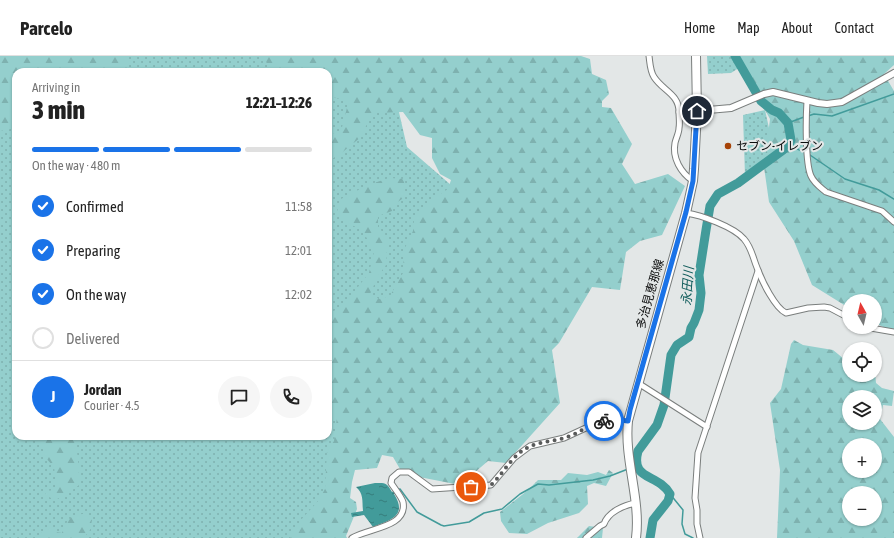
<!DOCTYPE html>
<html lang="en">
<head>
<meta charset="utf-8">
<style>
	body { margin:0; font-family:"Asap Condensed","Noto Sans JP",sans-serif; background:#f6f6f6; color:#222; height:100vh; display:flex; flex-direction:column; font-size:15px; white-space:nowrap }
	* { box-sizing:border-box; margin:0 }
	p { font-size:13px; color:#767676 }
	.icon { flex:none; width:22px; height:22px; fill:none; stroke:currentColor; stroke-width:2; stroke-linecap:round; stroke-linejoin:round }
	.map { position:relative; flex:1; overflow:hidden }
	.panel { position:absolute; left:12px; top:12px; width:320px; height:372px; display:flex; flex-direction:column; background:#fff; border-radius:12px; box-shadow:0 1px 3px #0004 }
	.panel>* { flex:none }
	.needle { width:26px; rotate:352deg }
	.controls { position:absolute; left:842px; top:238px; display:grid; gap:8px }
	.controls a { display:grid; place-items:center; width:40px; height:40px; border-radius:50%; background:#fff; box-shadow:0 1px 3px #0004; font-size:20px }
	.pin { position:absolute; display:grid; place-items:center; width:34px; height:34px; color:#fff; margin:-17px; border:2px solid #fff; border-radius:50%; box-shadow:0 1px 4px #0007 }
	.courier { position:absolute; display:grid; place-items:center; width:40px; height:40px; margin:-20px; border:3px solid #1a73e8; border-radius:50%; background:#fff; color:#222; box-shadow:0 1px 5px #0007 }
	.overview em { font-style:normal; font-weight:800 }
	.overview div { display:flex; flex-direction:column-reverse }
	.overview { display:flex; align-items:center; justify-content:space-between; height:68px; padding:0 20px }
	h1 { font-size:26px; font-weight:800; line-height:30px }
	.bar { display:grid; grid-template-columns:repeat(4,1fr); gap:6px 4px; align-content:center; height:48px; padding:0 20px }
	.bar i { height:5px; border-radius:3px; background:#e0e0e0 }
	.bar .current { background:#1a73e8 }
	.bar p { grid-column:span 4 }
	.line { display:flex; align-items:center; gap:10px; padding:0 20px; border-top:1px solid #e0e0e0 }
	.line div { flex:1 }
	.round { display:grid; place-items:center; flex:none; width:42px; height:42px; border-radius:21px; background:#f6f6f6 }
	ol { padding:0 20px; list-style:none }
	li { display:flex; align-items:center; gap:12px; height:44px }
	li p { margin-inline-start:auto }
	li .icon { padding:4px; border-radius:50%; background:#1a73e8; color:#fff; stroke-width:4 }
	li:last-child { color:#767676 }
	li i { width:22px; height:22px; border:2px solid #e0e0e0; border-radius:50% }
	header { display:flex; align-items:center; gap:24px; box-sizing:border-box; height:56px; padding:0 20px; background:#fff; border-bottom:1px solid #e0e0e0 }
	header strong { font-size:19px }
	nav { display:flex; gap:22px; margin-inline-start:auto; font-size:14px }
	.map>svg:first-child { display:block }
	.grass { fill:url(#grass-dots) }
	.forest { fill:url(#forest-firs); fill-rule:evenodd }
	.water { fill:url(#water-ripples) }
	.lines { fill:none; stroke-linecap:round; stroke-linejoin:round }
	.stream { stroke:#429b9a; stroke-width:1.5 }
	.river { stroke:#429b9a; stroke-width:9 }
	.minor-casing { stroke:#7a7e7d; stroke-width:7 }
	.tertiary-casing { stroke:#7a7e7d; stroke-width:8 }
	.primary-casing { stroke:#7a7e7d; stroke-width:10 }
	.minor { stroke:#fff; stroke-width:5 }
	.tertiary { stroke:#fff; stroke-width:6 }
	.primary { stroke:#fff; stroke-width:8 }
	.done { stroke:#585a5a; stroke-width:4; stroke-dasharray:0 7.2 }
	.route { stroke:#1a73e8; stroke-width:5 }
	.poi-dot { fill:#a64307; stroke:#e3e7e7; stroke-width:1.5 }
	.labels { text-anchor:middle; stroke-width:4; stroke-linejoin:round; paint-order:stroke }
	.poi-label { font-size:12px; fill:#0d0e0e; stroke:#e3e7e7; text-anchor:start }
	.street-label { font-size:12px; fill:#0d0e0e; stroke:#e3e7e7 }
	.water-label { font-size:13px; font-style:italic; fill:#115d5c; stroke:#e3e7e7 }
</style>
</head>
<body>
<header>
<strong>Parcelo</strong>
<nav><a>Home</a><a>Map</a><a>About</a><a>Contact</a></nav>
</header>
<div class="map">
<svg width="894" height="482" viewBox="0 0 894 482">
	<defs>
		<pattern id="grass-dots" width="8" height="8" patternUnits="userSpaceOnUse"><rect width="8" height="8" fill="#94cfcd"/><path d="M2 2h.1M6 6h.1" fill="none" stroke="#7eb1af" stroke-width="1.8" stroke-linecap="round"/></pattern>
		<pattern id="forest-firs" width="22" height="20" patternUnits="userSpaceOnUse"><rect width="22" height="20" fill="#94cfcd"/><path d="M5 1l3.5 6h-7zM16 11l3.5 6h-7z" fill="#7eb1af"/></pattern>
		<pattern id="water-ripples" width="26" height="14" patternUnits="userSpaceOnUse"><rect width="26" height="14" fill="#429b9a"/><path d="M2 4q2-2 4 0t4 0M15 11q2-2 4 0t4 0" fill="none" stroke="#367d7c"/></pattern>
	</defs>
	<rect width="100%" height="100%" fill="#e3e7e7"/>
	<g class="grass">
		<polygon points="105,0 365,0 390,17 407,91 451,129 351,417 348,470 342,482 0,482 0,48 16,53 16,380 328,380 328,16 91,16"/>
		<polygon points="707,0 733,0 742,10 731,17 708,18"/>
		<polygon points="765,54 769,72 772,102 745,120 743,59"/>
	</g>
	<g class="forest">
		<polygon points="0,0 129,0 129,16 16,16 16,72 0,75"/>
		<polygon points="264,0 581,0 590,3 592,18 606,24 609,38 602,45 602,51 611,52 632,88 622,108 635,128 668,118 685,130 662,179 640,185 626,196 620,234 592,231 559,287 552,294 560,347 506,407 488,405 460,429 409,419 400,413 393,401 382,399 377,412 355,414 352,426 350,442 356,446 357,453 346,480 347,482 290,482 300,465 319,444 325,433 327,395 334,385 337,361 328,357 328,258 343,250 369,217 374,196 362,173 351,169 336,159 341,143 368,129 389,122 404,123 405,141 396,147 392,155 378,160 378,171 388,182 386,209 378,220 370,238 379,243 390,240 403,217 404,194 413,175 414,165 428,146 448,133 451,124 440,118 432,102 432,82 420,79 403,56 372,57 361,81 339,99 328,105 328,79 341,75 349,44 328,41 328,16 270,16"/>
		<polygon points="735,0 894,0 894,9 884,18 894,35 894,276 875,267 875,245 849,245 849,252 812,229 794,185 769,146 764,111 770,63"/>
		<path d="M794,284L803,289L833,294L849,307V319H875V316L876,327L882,332L894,335L892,350L883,349L880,363L894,381V482H777L780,414L770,347L781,333L791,288ZM849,341H875V367H849ZM849,389H875V415H849ZM849,437H875V463H849Z"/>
		<polygon points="38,380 75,380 79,413 79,429 67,438 55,444 45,439 46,435 56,434 54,409 52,409 46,402"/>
		<polygon points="609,414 613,417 606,430 594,427 587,430 588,448 579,457 548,467 527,478 509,477 501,465 500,456 527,435 538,424 561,424 568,417 587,419 598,416 606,419"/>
		<path d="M83,458L92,464L90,474L86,479V482H36C41,477 46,471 54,471L55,476L62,477C67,465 69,459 83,458Z"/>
		<polygon points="589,470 603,472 602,482 577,482"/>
	</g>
	<path class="water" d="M375,427C386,427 386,426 392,436L394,435L396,437L394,438C408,460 390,464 373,471L364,459L352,461L351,457L363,455C362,445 364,438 356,431Z"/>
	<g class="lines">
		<g class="stream">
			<polyline points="808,60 814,58 832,60 894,38"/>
			<polyline points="788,67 804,61"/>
			<polyline points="789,89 806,97"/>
			<polyline points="810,99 845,123 879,134 894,143"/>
			<polyline points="397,434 400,433 417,456 441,469 444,470 469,466 484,457 502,453 520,438 538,428 549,429 593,424 610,420 628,413"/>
			<polyline points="670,438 683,454 682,468 685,478 693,482"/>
		</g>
		<path class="river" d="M650,482L653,464L668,445L670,438C658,417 630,425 638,395L657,369L664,349L671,299L677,289L689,281L691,272L694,267L699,254L701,237L699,219L706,174L710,150L718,138L738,127L783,94L789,89L791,84L788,67L779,57L772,54L761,45L735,0"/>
		<defs>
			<g id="minor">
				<path d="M649,0C650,7 650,15 654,21C663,35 679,38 679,56L697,55"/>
				<path d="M807,45C806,61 805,107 811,120C814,127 820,131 826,136L882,155L894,166"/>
				<path d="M679,56C679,61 680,67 679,72C679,77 676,82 675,87C672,102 681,117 693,125"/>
				<path d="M686,157C701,159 734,171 744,183C752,192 753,203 758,214C762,225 775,252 786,257L808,252L824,251L830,252L849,262"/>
				<polyline points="865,271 894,276"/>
				<polyline points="638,327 707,371"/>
				<path d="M352,482C367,472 408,472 403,446C401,440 395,433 391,427L392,422L399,416H409L432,433L491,429L514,402L530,390L564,382L601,365L612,363L628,365"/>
				<path d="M586,482L600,470L604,468C608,456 624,449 636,447"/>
				<polyline points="700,482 697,468 697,454 695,442 698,397 758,215"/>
			</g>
			<polyline id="tertiary" points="697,55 731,52 764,38 773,36 818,47 827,48 842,46 894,17"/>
			<path id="primary" d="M636,482C641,443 624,404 628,365L686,157L693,125L694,113L697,55L696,0"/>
		</defs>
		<use href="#minor" class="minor-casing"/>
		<use href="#tertiary" class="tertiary-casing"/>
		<use href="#primary" class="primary-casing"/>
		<use href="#minor" class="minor"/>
		<use href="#tertiary" class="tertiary"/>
		<use href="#primary" class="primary"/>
	</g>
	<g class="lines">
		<path class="done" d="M471,431L491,429C504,417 513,397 531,390C543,385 558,385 570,380C582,375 592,367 604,365"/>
		<polyline class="route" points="604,365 612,363 628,365 630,354 686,156 693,125 697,55"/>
	</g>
	<circle class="poi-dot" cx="728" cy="90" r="4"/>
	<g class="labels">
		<g class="poi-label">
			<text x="736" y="94">セブン-イレブン</text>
		</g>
		<g class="street-label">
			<text transform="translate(650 238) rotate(-74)" y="4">多治見恵那線</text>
		</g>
		<g class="water-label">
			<text transform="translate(687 230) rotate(-86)" y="5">永田川</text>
		</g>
	</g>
</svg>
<div class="controls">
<a><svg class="needle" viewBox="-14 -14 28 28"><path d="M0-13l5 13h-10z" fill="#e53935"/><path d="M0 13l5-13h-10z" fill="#767676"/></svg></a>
<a><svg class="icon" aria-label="locate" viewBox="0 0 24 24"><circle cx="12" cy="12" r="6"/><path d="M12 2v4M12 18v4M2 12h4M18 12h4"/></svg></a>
<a><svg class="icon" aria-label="layers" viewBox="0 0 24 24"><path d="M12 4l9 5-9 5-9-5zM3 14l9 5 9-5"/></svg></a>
<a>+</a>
<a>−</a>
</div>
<div class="pin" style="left:471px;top:431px;background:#ea580c"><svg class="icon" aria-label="bag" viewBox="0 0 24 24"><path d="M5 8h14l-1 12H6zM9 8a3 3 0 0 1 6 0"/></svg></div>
<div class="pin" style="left:697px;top:55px;background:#1f2937"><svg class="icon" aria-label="home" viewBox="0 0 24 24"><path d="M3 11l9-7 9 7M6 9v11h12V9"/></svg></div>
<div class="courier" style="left:604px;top:365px"><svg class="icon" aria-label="bike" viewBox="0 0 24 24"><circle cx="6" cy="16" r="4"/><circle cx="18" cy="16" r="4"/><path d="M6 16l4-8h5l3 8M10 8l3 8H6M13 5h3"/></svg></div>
<section class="panel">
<div class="overview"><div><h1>3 min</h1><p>Arriving in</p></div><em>12:21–12:26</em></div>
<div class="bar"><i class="current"></i><i class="current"></i><i class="current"></i><i></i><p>On the way · 480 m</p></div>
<ol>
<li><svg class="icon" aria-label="check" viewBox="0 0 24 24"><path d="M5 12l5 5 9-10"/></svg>Confirmed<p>11:58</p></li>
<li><svg class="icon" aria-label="check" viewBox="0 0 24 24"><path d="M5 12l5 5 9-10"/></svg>Preparing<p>12:01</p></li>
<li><svg class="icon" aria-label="check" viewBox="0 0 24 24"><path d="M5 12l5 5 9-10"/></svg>On the way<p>12:02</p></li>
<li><i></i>Delivered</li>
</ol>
<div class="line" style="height:72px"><b class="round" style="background:#1a73e8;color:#fff">J</b><div><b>Jordan</b><p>Courier · 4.5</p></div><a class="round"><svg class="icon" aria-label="chat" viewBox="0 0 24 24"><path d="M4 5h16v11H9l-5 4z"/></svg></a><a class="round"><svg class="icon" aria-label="phone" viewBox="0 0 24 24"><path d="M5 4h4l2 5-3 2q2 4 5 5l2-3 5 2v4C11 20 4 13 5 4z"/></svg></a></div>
</section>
</div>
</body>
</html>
